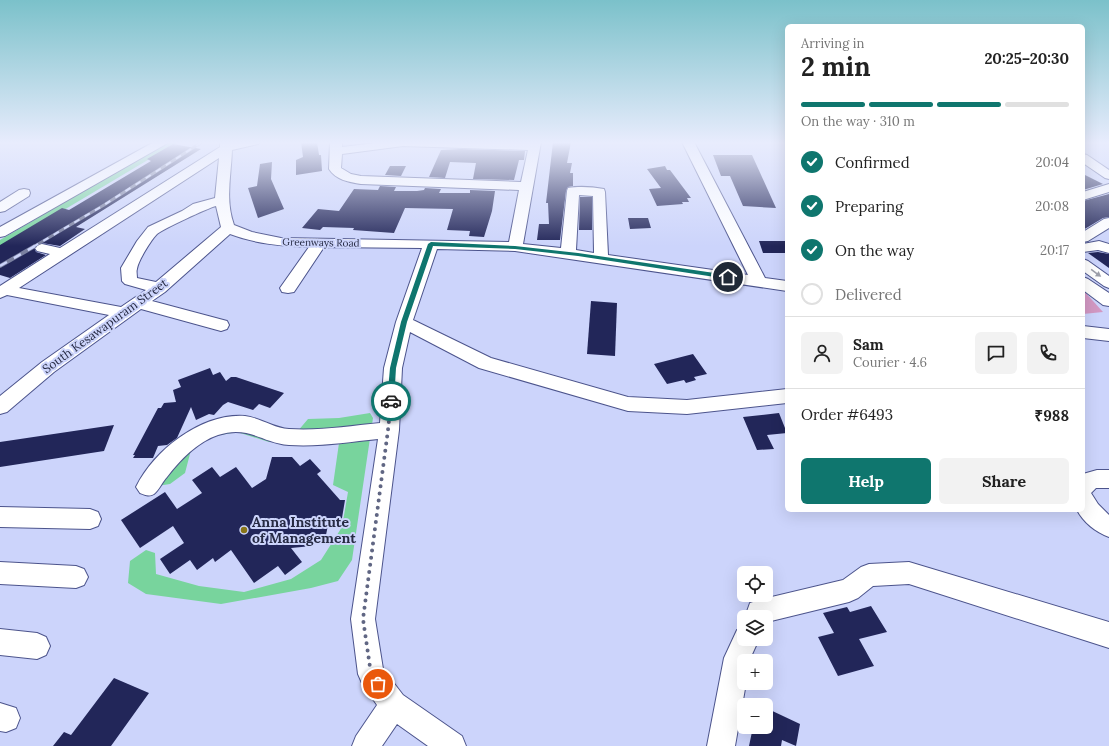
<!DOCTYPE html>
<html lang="en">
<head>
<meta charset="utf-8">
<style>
	body { margin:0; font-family:Lora,serif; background:#f2f2f2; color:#222; height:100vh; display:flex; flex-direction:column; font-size:15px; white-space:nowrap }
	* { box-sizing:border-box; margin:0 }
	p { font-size:13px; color:#767676 }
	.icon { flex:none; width:22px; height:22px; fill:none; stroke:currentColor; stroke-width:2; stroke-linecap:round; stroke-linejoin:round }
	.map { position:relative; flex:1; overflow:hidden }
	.side { position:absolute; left:785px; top:24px; width:300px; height:488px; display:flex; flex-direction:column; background:#fff; border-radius:6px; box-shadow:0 4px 16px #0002 }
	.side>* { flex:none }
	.controls { position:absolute; left:737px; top:566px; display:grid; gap:8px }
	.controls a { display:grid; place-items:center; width:36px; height:36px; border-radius:6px; background:#fff; box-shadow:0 4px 16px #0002; font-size:20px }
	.pin { position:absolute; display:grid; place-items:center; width:34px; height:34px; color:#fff; margin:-17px; border:2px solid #fff; border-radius:50%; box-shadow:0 1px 4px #0007 }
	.courier { position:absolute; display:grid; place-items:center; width:40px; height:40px; margin:-20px; border:3px solid #0f766e; border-radius:50%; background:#fff; color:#222; box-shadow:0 1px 5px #0007 }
	.head em { font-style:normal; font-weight:700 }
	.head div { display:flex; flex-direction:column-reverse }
	.head { display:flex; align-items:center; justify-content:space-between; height:68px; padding:0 16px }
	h1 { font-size:26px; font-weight:700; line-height:30px }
	.bar { display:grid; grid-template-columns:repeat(4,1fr); gap:6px 4px; align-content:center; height:48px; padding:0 16px }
	.bar i { height:5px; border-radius:3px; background:#e0e0e0 }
	.bar .active { background:#0f766e }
	.bar p { grid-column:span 4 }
	.line { display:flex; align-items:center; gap:10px; padding:0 16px; border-top:1px solid #e0e0e0 }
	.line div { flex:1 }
	.round { display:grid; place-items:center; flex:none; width:42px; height:42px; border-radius:6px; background:#f2f2f2 }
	ol { padding:0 16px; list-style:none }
	li { display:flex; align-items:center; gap:12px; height:44px }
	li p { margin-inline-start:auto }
	li .icon { padding:4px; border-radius:50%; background:#0f766e; color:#fff; stroke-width:4 }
	li:last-child { color:#767676 }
	li i { width:22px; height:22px; border:2px solid #e0e0e0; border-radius:50% }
	.button { display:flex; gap:8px; margin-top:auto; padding:8px 16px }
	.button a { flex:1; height:46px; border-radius:6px; background:#0f766e; color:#fff; font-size:16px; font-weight:700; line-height:46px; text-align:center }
	.button a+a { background:#f2f2f2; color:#222 }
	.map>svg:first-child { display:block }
	.green { fill:#d298c3 }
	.water { fill:#78d49d }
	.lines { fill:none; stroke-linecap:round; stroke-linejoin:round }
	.canal { fill:#78d49d; fill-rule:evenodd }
	.building { fill:#222659 }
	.minor-casing { stroke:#4c548c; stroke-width:2 }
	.minor { fill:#fff; fill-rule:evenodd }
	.rail-far1-casing { stroke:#7a80a0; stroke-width:3 }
	.rail-casing { stroke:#7a80a0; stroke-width:4 }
	.rail-far1 { stroke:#ccd4fb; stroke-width:2; stroke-dasharray:6; stroke-linecap:butt }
	.rail { stroke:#ccd4fb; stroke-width:2.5; stroke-dasharray:8; stroke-linecap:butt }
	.oneway { fill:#9d9faa }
	.route { fill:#0f766e }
	.done { stroke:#606683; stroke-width:4; stroke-dasharray:0 7.2 }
	.poi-dot { fill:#887518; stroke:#ccd4fb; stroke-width:1.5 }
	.labels { text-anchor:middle; stroke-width:4; stroke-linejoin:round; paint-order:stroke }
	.far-street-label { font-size:10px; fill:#262a43; stroke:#ccd4fb }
	.street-label { font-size:12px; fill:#262a43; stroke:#ccd4fb }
	.near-poi-label { font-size:14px; font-weight:bold; fill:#262a43; stroke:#ccd4fb; text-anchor:start }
</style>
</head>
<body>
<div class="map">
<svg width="1109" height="746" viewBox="0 0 1109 746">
	<rect width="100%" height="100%" fill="#ccd4fb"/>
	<polygon class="green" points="1083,290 1103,312 1083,314"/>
	<polygon class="water" points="370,413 373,418 352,560 338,581 311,588 221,604 146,594 128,583 130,561 146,550 155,553 156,574 199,586 244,592 291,579 321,560 342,527 348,492 333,485 339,443 269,442 237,432 204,438 191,450 185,473 170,484 157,486 163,472 212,431 297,432 308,419 339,418"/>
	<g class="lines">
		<polygon class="canal" points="168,142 178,142 0,248 0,240"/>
	</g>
	<g class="building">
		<polygon points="301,142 317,142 319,155 321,155 322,171 296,175 296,160 303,157"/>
		<polygon points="553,142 571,142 567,163 572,163 570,173 573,173 573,186 568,187 566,191 560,240 537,240 539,224 549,224 548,203 546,203"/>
		<polygon points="173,144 201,149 76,227 85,229 60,246 42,243 36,244 34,247 36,252 46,255 10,278 0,275 0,245 62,208 69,210 151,161 147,159"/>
		<polygon points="461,149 525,151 524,160 519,160 514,180 473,179 476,163 450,162 445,178 429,177 441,150"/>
		<polygon points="713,155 752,155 776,208 743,206 730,176 721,176"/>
		<polygon points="272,162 271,179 284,209 258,218 248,188 257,186 260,164"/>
		<polygon points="390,166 406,166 401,176 385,175"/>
		<polygon points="665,166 667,170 670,170 691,198 687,198 689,202 682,202 683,204 657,206 649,189 661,188 647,169"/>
		<polygon points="1083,174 1103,184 1083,190"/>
		<polygon points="380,186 396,187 394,191 417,191 424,190 425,188 441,189 439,193 470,193 470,190 495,191 492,211 484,237 469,236 470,231 447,230 453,209 405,208 394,233 353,230 354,228 323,227 320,230 302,228 318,209 339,211 354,189 378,190"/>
		<polygon points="1109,194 1109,217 1103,218 1083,230 1083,201"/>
		<polygon points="580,197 592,197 592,230 579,230"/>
		<polygon points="628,218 648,218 651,228 630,229"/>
		<polygon points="759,241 787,241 787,253 763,253"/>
		<polygon points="1098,252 1109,254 1109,268 1088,253"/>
		<polygon points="591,301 617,303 615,356 587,354"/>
		<polygon points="693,354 707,374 694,377 696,380 686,383 684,380 667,384 654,364"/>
		<polygon points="210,368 213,375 220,372 226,381 231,377 236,377 284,393 270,408 259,404 253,410 228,402 223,405 214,415 209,414 196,420 191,407 177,438 167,445 158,446 153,458 133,458 135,455 133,455 158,408 161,408 164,403 176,402 173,390 181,387 178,380"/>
		<polygon points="779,413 787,433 767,435 774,449 757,450 743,417"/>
		<polygon points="114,425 104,451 0,467 0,442"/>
		<polygon points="272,457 292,457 300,466 310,459 321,471 317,474 340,500 345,500 341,524 328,525 325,540 312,541 312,546 291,548 302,562 285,575 278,566 254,583 231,550 215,562 213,558 197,570 190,560 170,574 160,559 184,543 173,526 140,548 121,520 165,492 177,509 202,493 192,480 212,467 220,477 236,467 252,488 266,479"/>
		<polygon points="871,606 887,632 859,639 874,666 838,676 818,637 834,633 823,613 847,607 850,612"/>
		<polygon points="114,678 149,693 111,746 53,746 64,732 71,735"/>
		<polygon points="766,708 800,724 796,746 782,740 781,746 749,746 753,727 766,727"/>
	</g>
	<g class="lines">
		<defs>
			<g id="minor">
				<polygon points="154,142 168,142 166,144 5,236 0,237 0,227"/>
				<path d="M220,142H232V143L260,142L258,144L232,150C231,176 225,200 234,225L252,232L281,238L509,242L519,190L361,184C349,182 336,180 329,169L330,142H342V147L384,142L529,143V142H541L523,244L561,248L567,191L568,188C579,186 593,187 604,189L605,192L608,255L748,275L682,142H694L765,278L787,281V291L515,251L437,249L413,320L491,358L628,397L687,400L787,389V403L687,414L628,411L479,368L410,332L402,368L399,430L375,619L383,669L403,695L462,736L466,746H428L397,724L382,746H352L356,736L377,705L362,683L358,674L351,619L378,439C348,442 319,447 289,445C262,443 249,425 218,435C197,442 180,460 167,477C163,481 159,490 154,494C149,497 145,495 140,493L136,487C155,449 202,413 245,416C261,418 273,428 289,429C319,431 349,426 380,423L384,368L396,322L422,248L324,247L294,292L288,293L282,292L280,288L309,247C282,246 256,244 230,234L165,292L152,301L227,321L229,325L227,329L221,331L141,309L54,372L7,412L0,414V396L42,362L109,315L7,295L0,298V286L50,254L37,251L35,248L37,245L42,244L60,248L220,147ZM403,146L528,150L521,182L361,176L351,174L341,168L342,154ZM219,158L215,198L193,204L182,211L148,227L137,241L121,268L122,281L125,284L146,290L121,307L19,288ZM579,195L593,196L594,253L576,250ZM216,206L221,227L156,282L137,278C137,275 136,271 137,269C138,261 151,240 157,234C163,229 208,208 216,206Z"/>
				<polygon points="1083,154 1087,155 1109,170 1109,179 1105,178 1083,163"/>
				<polygon points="1109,184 1109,192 1083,200 1083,192"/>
				<polygon points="24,189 29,190 30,193 29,196 5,211 0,212 0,202 19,190"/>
				<polygon points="1109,218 1109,228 1088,241 1083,242 1083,232 1104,219"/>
				<polygon points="1099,241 1109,244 1109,253 1098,250 1083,252 1083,244"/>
				<polygon points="1083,259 1088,261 1109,276 1109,288 1104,286 1083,271"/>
				<polygon points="1083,277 1088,279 1109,293 1109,306 1103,305 1083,290"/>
				<polygon points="1083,326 1109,329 1109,341 1083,338"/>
				<path d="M1097,470H1109V488H1096L1091,493L1098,504L1109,515V537C1096,532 1084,523 1077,510H1083V474Z"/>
				<polygon points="0,507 90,509 98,512 101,519 98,526 90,529 0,527"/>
				<polygon points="0,562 76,566 84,569 88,577 84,585 76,588 0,584"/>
				<polygon points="909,562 1109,622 1109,648 909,584 873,586 858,598 849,602 767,622 766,625 766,617 745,617 750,603 759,600 843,580 861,567 869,564"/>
				<polygon points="744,627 744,639 759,639 749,661 744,661 744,683 746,683 735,746 707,746 724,658 737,630"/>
				<polygon points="0,629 37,633 46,637 50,646 46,655 37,659 0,655"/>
				<polygon points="0,703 16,708 20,718 16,728 6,732 0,731"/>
			</g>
		</defs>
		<use href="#minor" class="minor-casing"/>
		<use href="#minor" class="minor"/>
		<defs>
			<polyline id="rail-far1" points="33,247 104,205 202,142"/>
			<polyline id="rail" points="0,266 35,246"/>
		</defs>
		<use href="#rail-far1" class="rail-far1-casing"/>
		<use href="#rail" class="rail-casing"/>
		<use href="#rail-far1" class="rail-far1"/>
		<use href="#rail" class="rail"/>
	</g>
	<defs><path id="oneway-solid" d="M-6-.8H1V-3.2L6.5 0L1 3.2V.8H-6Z"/></defs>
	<use class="oneway" href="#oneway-solid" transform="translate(1096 273) rotate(36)"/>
	<linearGradient id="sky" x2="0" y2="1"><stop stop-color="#7bc1ca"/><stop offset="0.58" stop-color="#e8ecfd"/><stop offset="1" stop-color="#e8ecfd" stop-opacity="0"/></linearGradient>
	<rect width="1109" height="246" fill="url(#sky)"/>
	<polygon class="route" points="431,242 515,246 578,253 728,275 730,277 728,279 578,256 515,249 433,246 407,322 396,368 394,401 391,404 387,401 390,368 401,322 428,244"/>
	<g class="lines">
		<polyline class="done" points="378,684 371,674 363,619 388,430 391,401"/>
	</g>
	<circle class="poi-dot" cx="244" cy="530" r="4"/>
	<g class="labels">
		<g class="far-street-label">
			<text transform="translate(321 242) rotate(1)" y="4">Greenways Road</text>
		</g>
		<g class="street-label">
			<text transform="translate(105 326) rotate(-36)" y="4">South Kesawapuram Street</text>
		</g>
		<g class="near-poi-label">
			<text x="252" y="527">Anna Institute<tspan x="252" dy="16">of Management</tspan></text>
		</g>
	</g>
</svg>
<div class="controls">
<a><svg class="icon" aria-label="locate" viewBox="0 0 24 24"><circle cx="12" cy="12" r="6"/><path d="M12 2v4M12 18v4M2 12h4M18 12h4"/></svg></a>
<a><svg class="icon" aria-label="layers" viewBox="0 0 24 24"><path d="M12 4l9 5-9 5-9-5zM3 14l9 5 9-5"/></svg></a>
<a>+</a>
<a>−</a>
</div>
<div class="pin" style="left:378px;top:684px;background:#ea580c"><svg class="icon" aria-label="bag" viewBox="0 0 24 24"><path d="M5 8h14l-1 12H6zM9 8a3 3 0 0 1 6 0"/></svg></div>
<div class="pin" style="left:728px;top:277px;background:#1f2937"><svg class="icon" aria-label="home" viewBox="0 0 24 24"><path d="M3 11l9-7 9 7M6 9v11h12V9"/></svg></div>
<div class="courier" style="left:391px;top:401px"><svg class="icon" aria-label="car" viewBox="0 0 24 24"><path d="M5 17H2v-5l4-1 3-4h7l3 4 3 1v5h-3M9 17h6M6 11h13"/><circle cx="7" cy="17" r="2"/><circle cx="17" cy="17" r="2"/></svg></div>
<section class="side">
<div class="head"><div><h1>2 min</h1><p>Arriving in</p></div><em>20:25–20:30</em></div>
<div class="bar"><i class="active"></i><i class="active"></i><i class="active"></i><i></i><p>On the way · 310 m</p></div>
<ol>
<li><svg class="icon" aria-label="check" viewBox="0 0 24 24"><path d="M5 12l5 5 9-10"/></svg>Confirmed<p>20:04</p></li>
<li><svg class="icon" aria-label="check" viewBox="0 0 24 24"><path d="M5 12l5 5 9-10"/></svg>Preparing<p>20:08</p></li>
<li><svg class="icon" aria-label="check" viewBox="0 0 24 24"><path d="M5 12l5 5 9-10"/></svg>On the way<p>20:17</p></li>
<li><i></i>Delivered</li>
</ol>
<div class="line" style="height:72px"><a class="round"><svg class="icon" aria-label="person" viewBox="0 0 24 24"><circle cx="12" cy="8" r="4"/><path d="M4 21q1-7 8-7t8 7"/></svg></a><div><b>Sam</b><p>Courier · 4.6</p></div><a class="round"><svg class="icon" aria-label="chat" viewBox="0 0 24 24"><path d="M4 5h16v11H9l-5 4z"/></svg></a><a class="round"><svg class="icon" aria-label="phone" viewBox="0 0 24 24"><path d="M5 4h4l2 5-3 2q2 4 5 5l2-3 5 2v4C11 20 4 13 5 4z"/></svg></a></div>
<div class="line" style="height:52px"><div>Order #6493</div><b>₹988</b></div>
<div class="button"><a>Help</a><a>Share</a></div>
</section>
</div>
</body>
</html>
